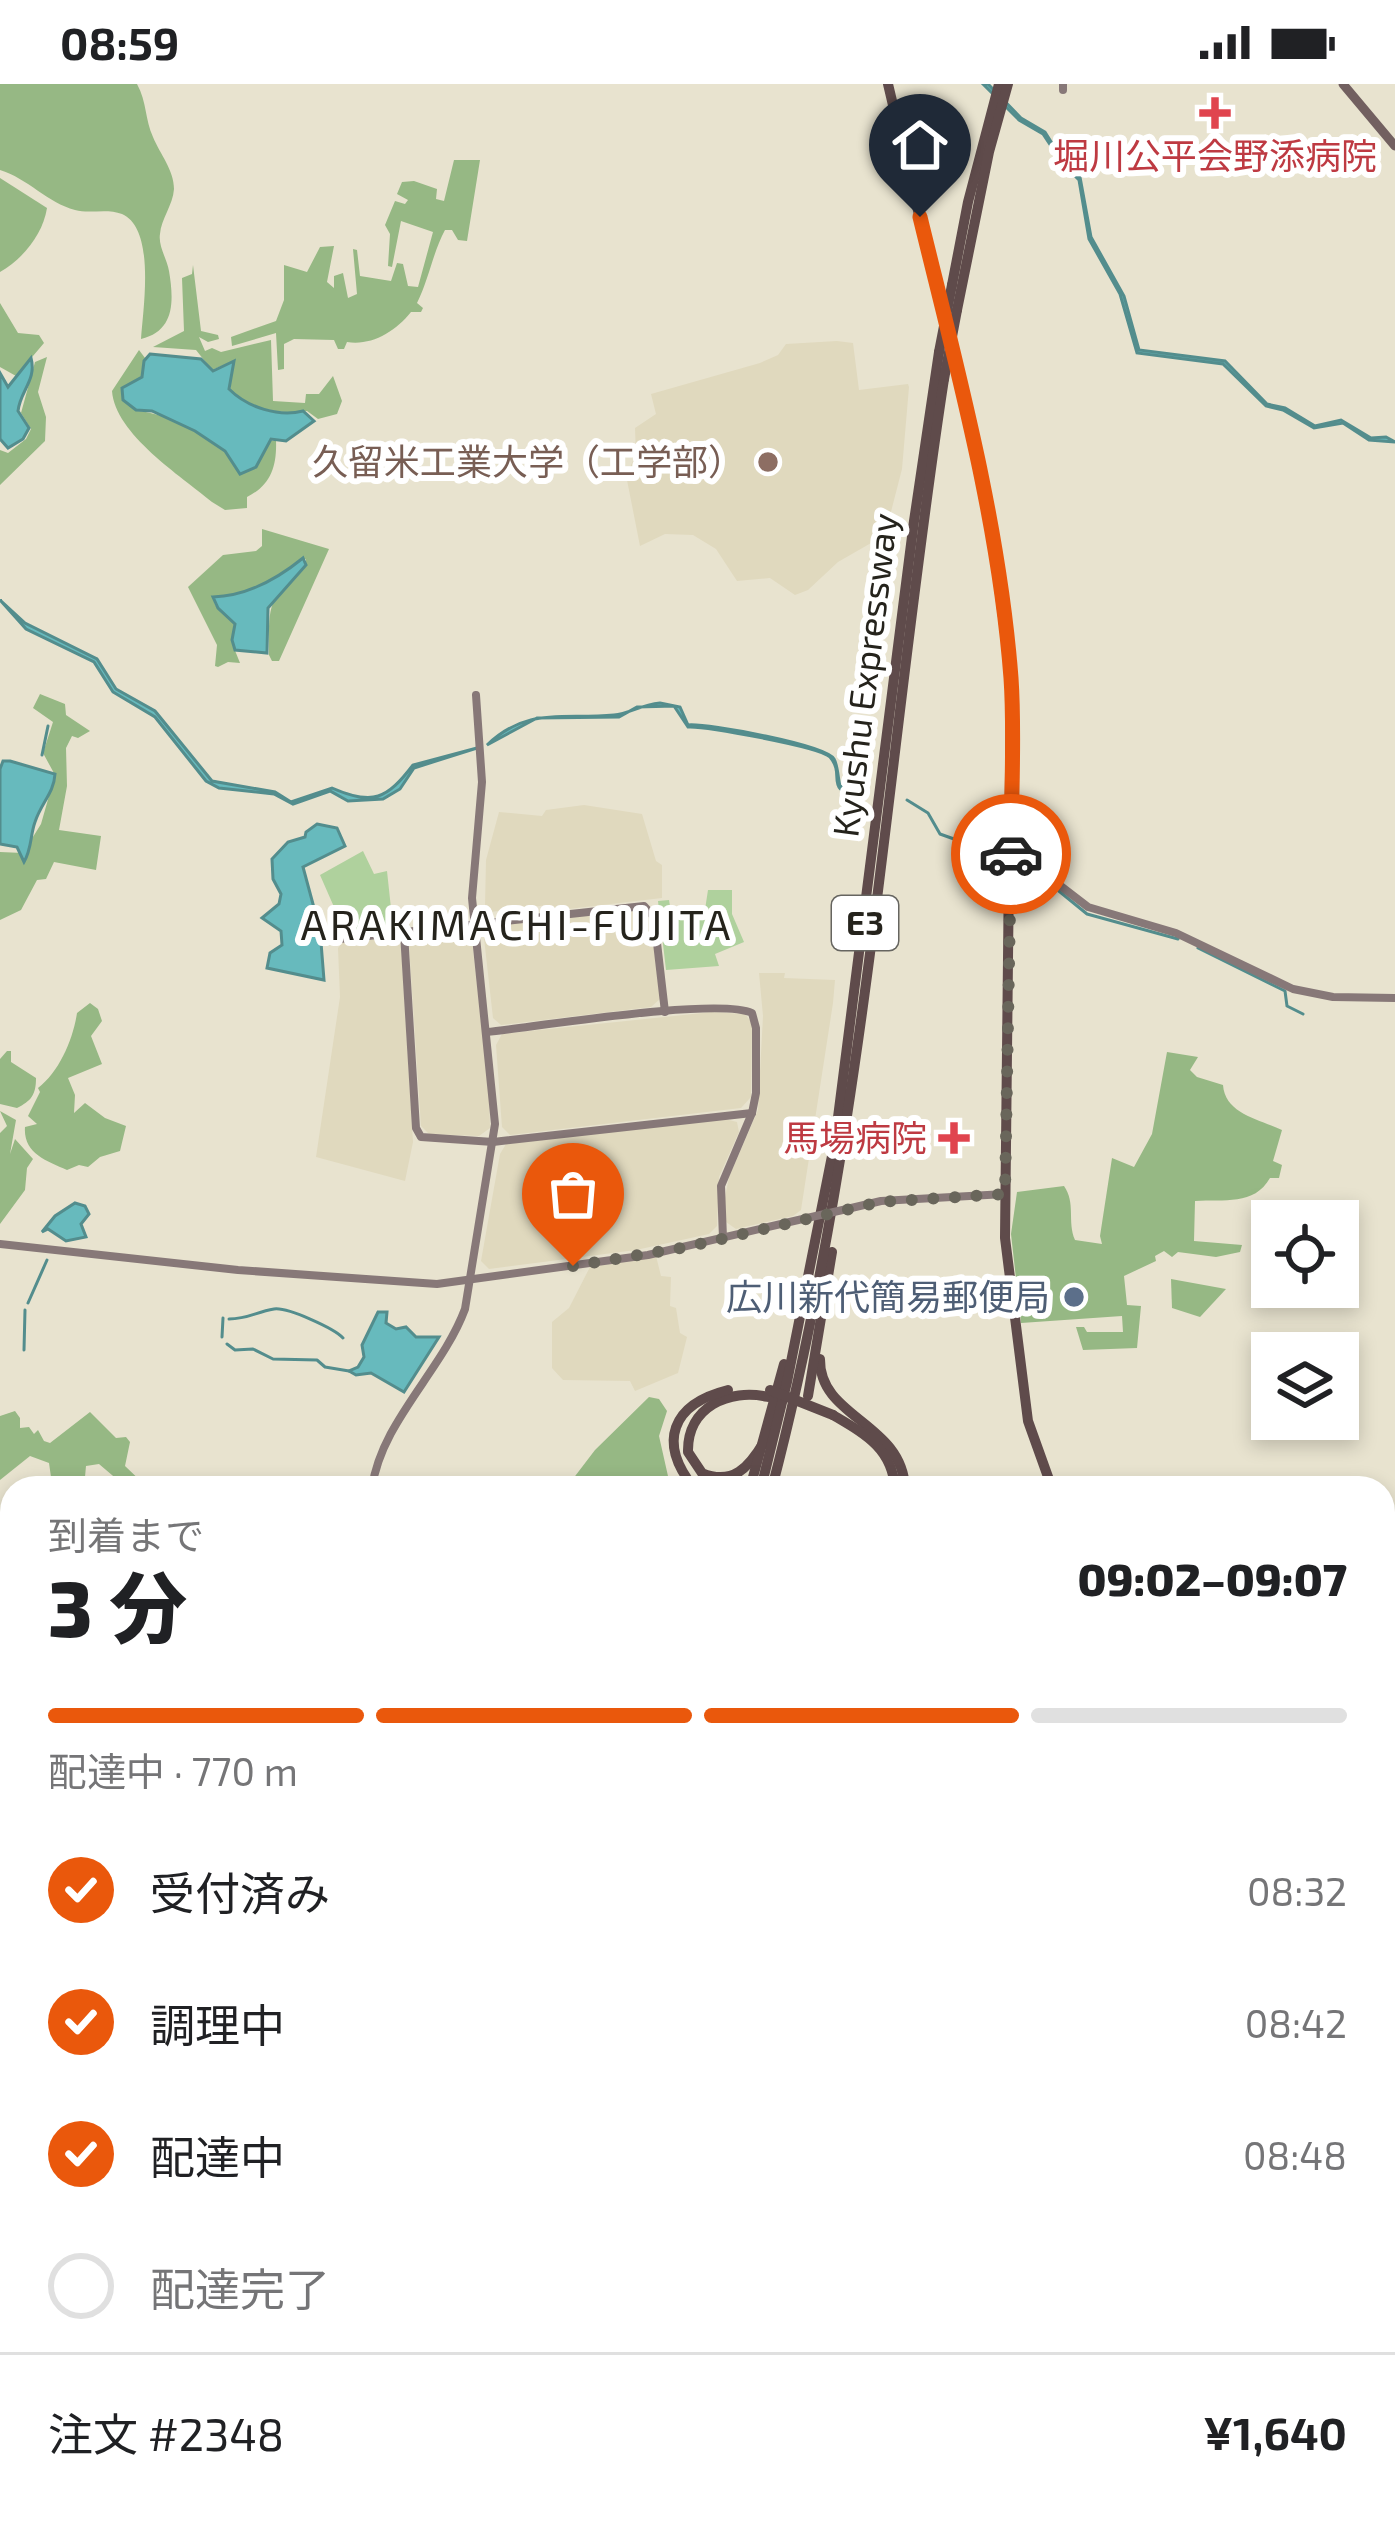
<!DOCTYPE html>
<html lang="ja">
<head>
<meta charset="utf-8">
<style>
	body { margin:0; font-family:"Exo 2","Noto Sans JP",sans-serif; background:#f6f6f6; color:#202124; height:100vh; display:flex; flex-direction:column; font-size:45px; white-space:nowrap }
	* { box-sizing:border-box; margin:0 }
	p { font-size:39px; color:#757577 }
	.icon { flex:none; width:66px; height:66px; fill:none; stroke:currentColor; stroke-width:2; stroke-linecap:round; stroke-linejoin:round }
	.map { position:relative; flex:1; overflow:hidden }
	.sheet { position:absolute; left:0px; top:1392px; width:1395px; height:1056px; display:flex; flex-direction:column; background:#fff; border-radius:36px 36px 0 0; box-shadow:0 6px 18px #0003 }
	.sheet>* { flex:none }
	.controls { position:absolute; left:1251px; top:1116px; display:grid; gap:24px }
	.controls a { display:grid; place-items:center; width:108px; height:108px; border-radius:0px; background:#fff; box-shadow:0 6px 18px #0003; font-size:60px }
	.pin { position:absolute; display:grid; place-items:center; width:102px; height:102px; color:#fff; margin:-123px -51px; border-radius:50% 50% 50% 0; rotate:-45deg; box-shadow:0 0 12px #0007 }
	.pin .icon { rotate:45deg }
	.courier { position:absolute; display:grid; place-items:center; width:120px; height:120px; margin:-60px; border:9px solid #ea580c; border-radius:50%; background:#fff; color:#222; box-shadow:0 3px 15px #0007 }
	.head em { font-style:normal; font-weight:800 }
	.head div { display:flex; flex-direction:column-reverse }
	.head { display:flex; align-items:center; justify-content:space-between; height:204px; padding:0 48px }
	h1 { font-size:78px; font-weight:800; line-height:90px }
	.bar { display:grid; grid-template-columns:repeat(4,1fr); gap:18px 12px; align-content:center; height:144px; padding:0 48px }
	.bar i { height:15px; border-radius:9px; background:#e0e0e0 }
	.bar .selected { background:#ea580c }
	.bar p { grid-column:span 4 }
	.line { display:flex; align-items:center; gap:30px; padding:0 48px; border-top:3px solid #e0e0e0 }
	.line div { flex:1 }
	ol { padding:0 48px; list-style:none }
	li { display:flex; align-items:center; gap:36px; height:132px }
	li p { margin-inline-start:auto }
	li .icon { padding:12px; border-radius:50%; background:#ea580c; color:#fff; stroke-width:4 }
	li:last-child { color:#757577 }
	li i { width:66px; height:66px; border:6px solid #e0e0e0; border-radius:50% }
	.status { display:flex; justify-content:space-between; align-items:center; height:84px; padding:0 60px; background:#fff; direction:ltr }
	.status svg { height:33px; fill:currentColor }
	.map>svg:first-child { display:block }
	.built { fill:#e0d9be }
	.green { fill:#afd19d }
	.forest { fill:#96b884 }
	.water { fill:#67babd; stroke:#538d8d; stroke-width:3 }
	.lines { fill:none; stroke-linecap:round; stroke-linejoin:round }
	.stream { stroke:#538d8d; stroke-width:3 }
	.secondary { stroke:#877878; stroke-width:8 }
	.primary { stroke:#726060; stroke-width:9 }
	.highway { stroke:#5f4b4b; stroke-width:10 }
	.secondary-bridge { stroke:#877878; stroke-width:8 }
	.highway-bridge { stroke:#5f4b4b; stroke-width:10 }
	.done { stroke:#69665b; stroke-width:12; stroke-dasharray:0 21.6 }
	.route { stroke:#ea580c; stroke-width:15 }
	.health-dot { fill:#e0444e; stroke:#fff; stroke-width:4.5 }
	.education-dot { fill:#8d6e63; stroke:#fff; stroke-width:4.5 }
	.service-dot { fill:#5c6f8a; stroke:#fff; stroke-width:4.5 }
	.labels { text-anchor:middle; stroke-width:12; stroke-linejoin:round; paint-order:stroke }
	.shield { fill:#fff; stroke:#666560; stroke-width:3 }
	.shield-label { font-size:33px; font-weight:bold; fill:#25231c }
	.health-label { font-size:36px; fill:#be3a42; stroke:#fff }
	.education-label { font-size:36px; fill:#785e54; stroke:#fff; text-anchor:end }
	.street-label { font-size:36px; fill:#25231c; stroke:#fff }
	.service-label { font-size:36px; fill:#4e5e75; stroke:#fff; text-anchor:end }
	.quarter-label { font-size:42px; letter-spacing:3px; fill:#25231c; stroke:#fff }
</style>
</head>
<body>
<div class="status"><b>08:59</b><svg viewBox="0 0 49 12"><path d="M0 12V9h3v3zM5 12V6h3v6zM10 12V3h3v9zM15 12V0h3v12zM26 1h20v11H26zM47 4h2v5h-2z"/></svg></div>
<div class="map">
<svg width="1395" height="2448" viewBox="0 0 1395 2448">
	<rect width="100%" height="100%" fill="#e8e3cf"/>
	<g class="built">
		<polygon points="837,257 853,259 859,306 908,300 909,303 902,385 885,451 838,478 808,506 795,511 770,494 737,497 716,465 693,451 665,450 640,462 626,391 636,371 635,344 656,330 651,310 760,279 778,271 786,260"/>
		<polygon points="584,721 642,730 656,777 662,781 662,814 551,827 548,821 490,828 485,822 486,776 499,728 542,732 546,726"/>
		<polygon points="641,825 650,832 660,915 651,923 501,941 493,934 484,854 490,842"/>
		<polygon points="462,845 470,850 472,857 489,1009 490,1044 479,1052 429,1050 421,1042 409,861 416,850"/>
		<polygon points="392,853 401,862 413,1058 405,1097 316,1073 340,913 338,864 342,859"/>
		<polygon points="759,889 785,889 784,894 835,896 833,919 801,1126 793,1132 736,1145 726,1138 725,1113 729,1093 758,1026 763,932"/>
		<polygon points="712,928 745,930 752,939 751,1013 741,1024 510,1051 502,1043 496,961 502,950"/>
		<polygon points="725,1035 737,1038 739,1048 719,1093 717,1142 709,1150 636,1166 489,1185 481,1177 500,1070 506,1060"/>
		<polygon points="656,1172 661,1192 671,1193 670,1222 676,1224 680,1249 687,1253 678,1289 635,1307 630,1297 563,1296 552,1284 552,1238 569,1224 590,1183"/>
	</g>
	<g class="green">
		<polygon points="363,767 374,790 387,787 393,843 345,848 320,791"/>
		<polygon points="708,806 732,806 732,830 744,858 715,870 719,882 666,886 658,817 669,816 672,835 704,832"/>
	</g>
	<g class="forest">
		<path d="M0,0H137C147,18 145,36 153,53C160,70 174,86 174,105C173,121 161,135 160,150C158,162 167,175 169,187C174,217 175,247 141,255C143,224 156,145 122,130C107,124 90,130 75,126C48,119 27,94 0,86Z"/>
		<path d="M454,76H480L467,157L458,156L452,146H445C433,168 429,195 417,219L423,224L421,228H411C395,248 371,262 347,258L344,265H338L334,256L294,255L284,260V285L278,286L276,249L232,262L231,253L276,237L284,216V181L307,188L320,163L334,162L327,198L334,204V192L343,189L348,214L357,210L353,165L357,166L360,192L391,197L397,179L403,180L408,202L418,203L433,148L401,137L392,183L388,182L390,150L385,141L395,117L405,120L408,116L397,110L402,98L414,97L437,105L436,115L444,117Z"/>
		<path d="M0,94L47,124C43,150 23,175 0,188Z"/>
		<path d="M193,181L201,247L218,251L219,255L208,258L199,253L205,267L212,264L221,268L271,256L273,317L305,319L306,310H319L333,292L342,317L337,330L318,335L307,327C280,330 252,326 230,307L233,277L212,286L196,266L153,263L184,247L182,194L192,190Z"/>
		<polygon points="0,219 18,249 39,251 44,259 16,292 0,283"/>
		<path d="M139,266L145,274L144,291L123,303V316L136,327C159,327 208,349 224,366C230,373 233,383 240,390L255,384L269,357L276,356C277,382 271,401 247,413V424L225,426L212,418C181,392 115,350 112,307Z"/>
		<polygon points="47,273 38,308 46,333 45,357 0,401 0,366 8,369 26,355 31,345 21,329 35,278"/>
		<path d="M262,445L329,465L279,577H272L269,571C269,523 266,514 306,482V475C275,491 250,513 214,513L215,521L234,540L232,559L240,579L228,578L218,583L215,582L217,561L188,503L223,471L256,467L262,462Z"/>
		<polygon points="40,610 65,620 66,631 90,647 78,654 72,652 66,664 67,702 59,746 101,752 96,786 54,778 46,795 37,796 21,826 0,836 0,768 23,769 41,740 55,691 43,669 53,638 33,624"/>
		<path d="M90,919L98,925L102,937L91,952L102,980L68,994L75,1011L74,1029L85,1019L105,1034L126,1042L120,1067L100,1073L88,1083L79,1081L67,1086C46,1077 23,1069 25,1043L37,1040L28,1032L40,1008L38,1004C59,988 73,956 77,929Z"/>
		<path d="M7,967H11V978L36,994C36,1011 31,1017 17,1024L0,1020V975Z"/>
		<path d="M1167,968L1198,973L1190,986L1197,993L1223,1001C1225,1030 1259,1035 1282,1046L1273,1077L1282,1081L1279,1094H1270C1254,1122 1224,1115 1195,1117L1194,1157L1242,1161L1240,1168L1216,1173L1178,1168L1172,1173L1164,1167L1155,1172L1156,1177L1124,1192L1127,1221L1141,1222L1137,1264L1083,1266L1076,1243H1084L1087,1248H1123L1122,1232L1021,1239L1011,1150L1017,1108L1064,1102C1076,1119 1067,1137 1075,1156L1102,1160L1100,1152L1112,1074L1134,1083L1152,1050Z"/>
		<polygon points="0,1027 16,1036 10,1070 15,1055 33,1075 27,1084 25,1106 0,1140 0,1049 7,1042"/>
		<polygon points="1171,1195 1226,1205 1200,1233 1172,1224"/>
		<polygon points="649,1313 659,1315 667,1327 659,1352 670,1401 566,1404 595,1366"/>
		<polygon points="15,1327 20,1334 20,1344 29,1343 34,1350 38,1346 44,1357 50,1359 90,1328 116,1354 126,1353 130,1358 125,1382 148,1404 115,1404 119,1397 99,1380 86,1382 84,1404 75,1404 67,1395 51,1393 49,1379 30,1372 0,1396 0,1332"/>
		<polygon points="1395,1796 1395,1906 1383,1891 1383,1801"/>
		<polygon points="169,2436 391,2436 390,2448 184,2448"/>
	</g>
	<g class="water">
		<polygon points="983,0 988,0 1021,34 1045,48 1065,80 1080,93 1091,153 1124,212 1139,266 1225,277 1267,320 1285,324 1315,342 1341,336 1371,354 1386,353 1395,358 1369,356 1343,339 1314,344 1283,326 1266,322 1223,280 1137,269 1120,210 1089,155 1079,96 1063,80 1043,50 1019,36"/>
		<path d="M150,270L201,275L213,287L234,277L229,305C248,324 279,333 303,327L314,337L286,357L271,355L256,383L240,390L225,367L195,347L152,327L136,326L123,316L122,304L142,293L144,277Z"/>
		<path d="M31,274C37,296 20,307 18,327L29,344L23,355L8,364L0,355V289L8,303Z"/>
		<path d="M303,474L306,481L268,524L267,569L235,566L232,556L235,540L218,524L213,513C246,512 276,496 303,474Z"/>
		<path d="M0,516L25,539L97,575L116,605L155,627L212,697L275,708L291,718L332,704C373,722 387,715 413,681L477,664L414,684L400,705L383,715L348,717L330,707L293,720L274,710L219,704L206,697L155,633L113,608L94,578L26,545Z"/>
		<path d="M660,619L680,623L688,641C708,639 826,661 834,675C838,682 838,695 840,702L863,712C821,707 847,693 830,673C821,663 705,642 688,643L674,622L637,623L619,633L537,634L487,661C528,622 563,636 614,631C629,630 640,621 660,619Z"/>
		<path d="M10,677L55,690C54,709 41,719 35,738C30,752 32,764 24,778L17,763L0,760V685L3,677Z"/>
		<polygon points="317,740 337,744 345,762 303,783 320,846 324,896 267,884 270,869 282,861 281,847 262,834 279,820 281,810 273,795 272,775 288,758 305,753 306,748"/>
		<polygon points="75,1119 85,1122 89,1130 81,1140 86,1153 66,1157 48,1145 42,1148 55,1132"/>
		<polygon points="378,1228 387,1228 386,1239 396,1245 406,1243 416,1253 439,1253 404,1308 371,1289 356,1291 349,1287 358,1283 364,1273 362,1261"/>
	</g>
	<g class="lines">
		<g class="stream">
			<polyline points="42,671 48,642"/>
			<polyline points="907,716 928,729 940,750 954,755 981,754 997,772 1003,790"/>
			<polyline points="1038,790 1087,830 1178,855"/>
			<polyline points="1019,795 1029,786"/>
			<polyline points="1198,864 1285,907 1287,922 1303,930"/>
			<polyline points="28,1219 47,1176"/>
			<path d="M229,1235C248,1235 256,1228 274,1225C288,1223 335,1245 343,1254"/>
			<polyline points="222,1253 223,1234"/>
			<polyline points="227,1260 235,1266 253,1265 273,1275 317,1276 325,1283 349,1287"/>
			<polyline points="24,1266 25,1226"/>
			<polyline points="0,1776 12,1773"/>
			<polyline points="1383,2403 1395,2394"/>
			<polyline points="1383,2404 1395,2417"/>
			<polyline points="1393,2448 1395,2437"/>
		</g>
		<g class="secondary">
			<polyline points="1063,0 1063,6"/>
			<polyline points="1011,773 1045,790 1088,823 1176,849 1293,905 1333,913 1395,914"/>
			<polyline points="404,849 416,1044 421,1053 493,1058 752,1029"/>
			<polyline points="341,855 644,822 654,833 665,928"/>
			<path d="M487,948C535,943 718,913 752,929L756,944V1009L752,1029L721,1102L723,1154"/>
			<polyline points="847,1125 881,1117 1005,1110"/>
			<polyline points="0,1160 238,1186 437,1200 648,1171 807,1134"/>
			<path d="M372,1404C381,1338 442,1287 465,1225L495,1040L472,814L482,698L476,611"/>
			<polyline points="1383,1574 1395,1566"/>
			<polyline points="397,2448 400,2436"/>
		</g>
		<g class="primary">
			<polyline points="1343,0 1395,62"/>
			<polyline points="0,1738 12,1736"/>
		</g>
		<g class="highway">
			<polyline points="888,0 944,236"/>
			<polyline points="952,201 968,118 999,0"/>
			<polyline points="957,226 989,68 1008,0"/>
			<polyline points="950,260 988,418 1011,595 1005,1154 1028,1337 1052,1404"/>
			<path d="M820,1275C819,1334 902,1338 905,1404"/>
			<polyline points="808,1312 832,1168"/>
			<path d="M833,1331C865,1350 892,1364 895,1404"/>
			<path d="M764,1358C749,1383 733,1402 702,1389L688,1368C687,1323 729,1304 768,1313"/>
			<path d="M694,1404C657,1358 672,1320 728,1306"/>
			<polyline points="750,1404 784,1280"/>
			<polyline points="761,1404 787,1298 835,1057 914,437 939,268"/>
			<path d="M772,1404C867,1041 887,665 944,295"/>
			<polyline points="1383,2235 1395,2253"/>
			<polyline points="417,2448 420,2436"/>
			<polyline points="427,2448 430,2436"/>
		</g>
		<polyline class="secondary-bridge" points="807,1134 847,1125"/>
		<g class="highway-bridge">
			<polyline points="939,268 952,201"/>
			<polyline points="944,295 957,226"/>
			<polyline points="770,1306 833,1331"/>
		</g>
	</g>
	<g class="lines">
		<polyline class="done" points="573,1182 687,1163 880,1118 1005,1110 1011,770"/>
		<path class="route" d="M920,133C957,285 999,437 1011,594C1015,652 1011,711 1011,770"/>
	</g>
	<g class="health-dot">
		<path d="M1209 11h12v12h12v12h-12v12h-12v-12h-12v-12h12z"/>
		<path d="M948 1036h12v12h12v12h-12v12h-12v-12h-12v-12h12z"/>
	</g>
	<circle class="education-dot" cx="768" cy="378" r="12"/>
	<circle class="service-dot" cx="1074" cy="1213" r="12"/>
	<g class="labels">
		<rect class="shield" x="832" y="812" width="66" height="54" rx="9"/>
		<g class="shield-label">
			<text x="865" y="851">E3</text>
		</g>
		<g class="health-label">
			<text x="1215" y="85">堀川公平会野添病院</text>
			<text x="927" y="1067" text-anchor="end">馬場病院</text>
		</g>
		<g class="education-label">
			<text x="744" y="391">久留米工業大学（工学部）</text>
		</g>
		<g class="street-label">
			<text transform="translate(865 591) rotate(-83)" y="13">Kyushu Expressway</text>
		</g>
		<g class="service-label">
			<text x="1050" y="1226">広川新代簡易郵便局</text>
		</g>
		<g class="quarter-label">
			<text x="517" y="856">ARAKIMACHI-FUJITA</text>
		</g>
	</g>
</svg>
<div class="controls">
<a><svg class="icon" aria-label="locate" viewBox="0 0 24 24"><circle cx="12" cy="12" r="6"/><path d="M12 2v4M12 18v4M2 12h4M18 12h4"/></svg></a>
<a><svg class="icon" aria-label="layers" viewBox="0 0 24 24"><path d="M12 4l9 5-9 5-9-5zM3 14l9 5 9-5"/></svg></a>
</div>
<div class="pin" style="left:573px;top:1182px;background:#ea580c"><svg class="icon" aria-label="bag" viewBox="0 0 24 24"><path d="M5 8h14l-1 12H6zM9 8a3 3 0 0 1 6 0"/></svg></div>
<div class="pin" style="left:920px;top:133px;background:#1f2937"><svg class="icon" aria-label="home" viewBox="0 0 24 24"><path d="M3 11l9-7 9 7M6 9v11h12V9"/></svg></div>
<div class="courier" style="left:1011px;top:770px"><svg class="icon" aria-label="car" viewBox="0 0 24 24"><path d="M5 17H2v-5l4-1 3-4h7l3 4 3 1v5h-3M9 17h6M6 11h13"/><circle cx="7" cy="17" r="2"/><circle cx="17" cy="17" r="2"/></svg></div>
<section class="sheet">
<div class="head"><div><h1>3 分</h1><p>到着まで</p></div><em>09:02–09:07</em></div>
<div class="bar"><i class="selected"></i><i class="selected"></i><i class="selected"></i><i></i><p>配達中 · 770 m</p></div>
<ol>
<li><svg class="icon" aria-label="check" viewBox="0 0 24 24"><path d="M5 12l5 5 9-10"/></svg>受付済み<p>08:32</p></li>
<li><svg class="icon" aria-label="check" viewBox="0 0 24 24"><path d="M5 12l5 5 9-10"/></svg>調理中<p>08:42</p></li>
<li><svg class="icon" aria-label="check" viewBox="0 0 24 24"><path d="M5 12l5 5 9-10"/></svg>配達中<p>08:48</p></li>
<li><i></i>配達完了</li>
</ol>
<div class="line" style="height:156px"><div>注文 #2348</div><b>¥1,640</b></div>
</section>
</div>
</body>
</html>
